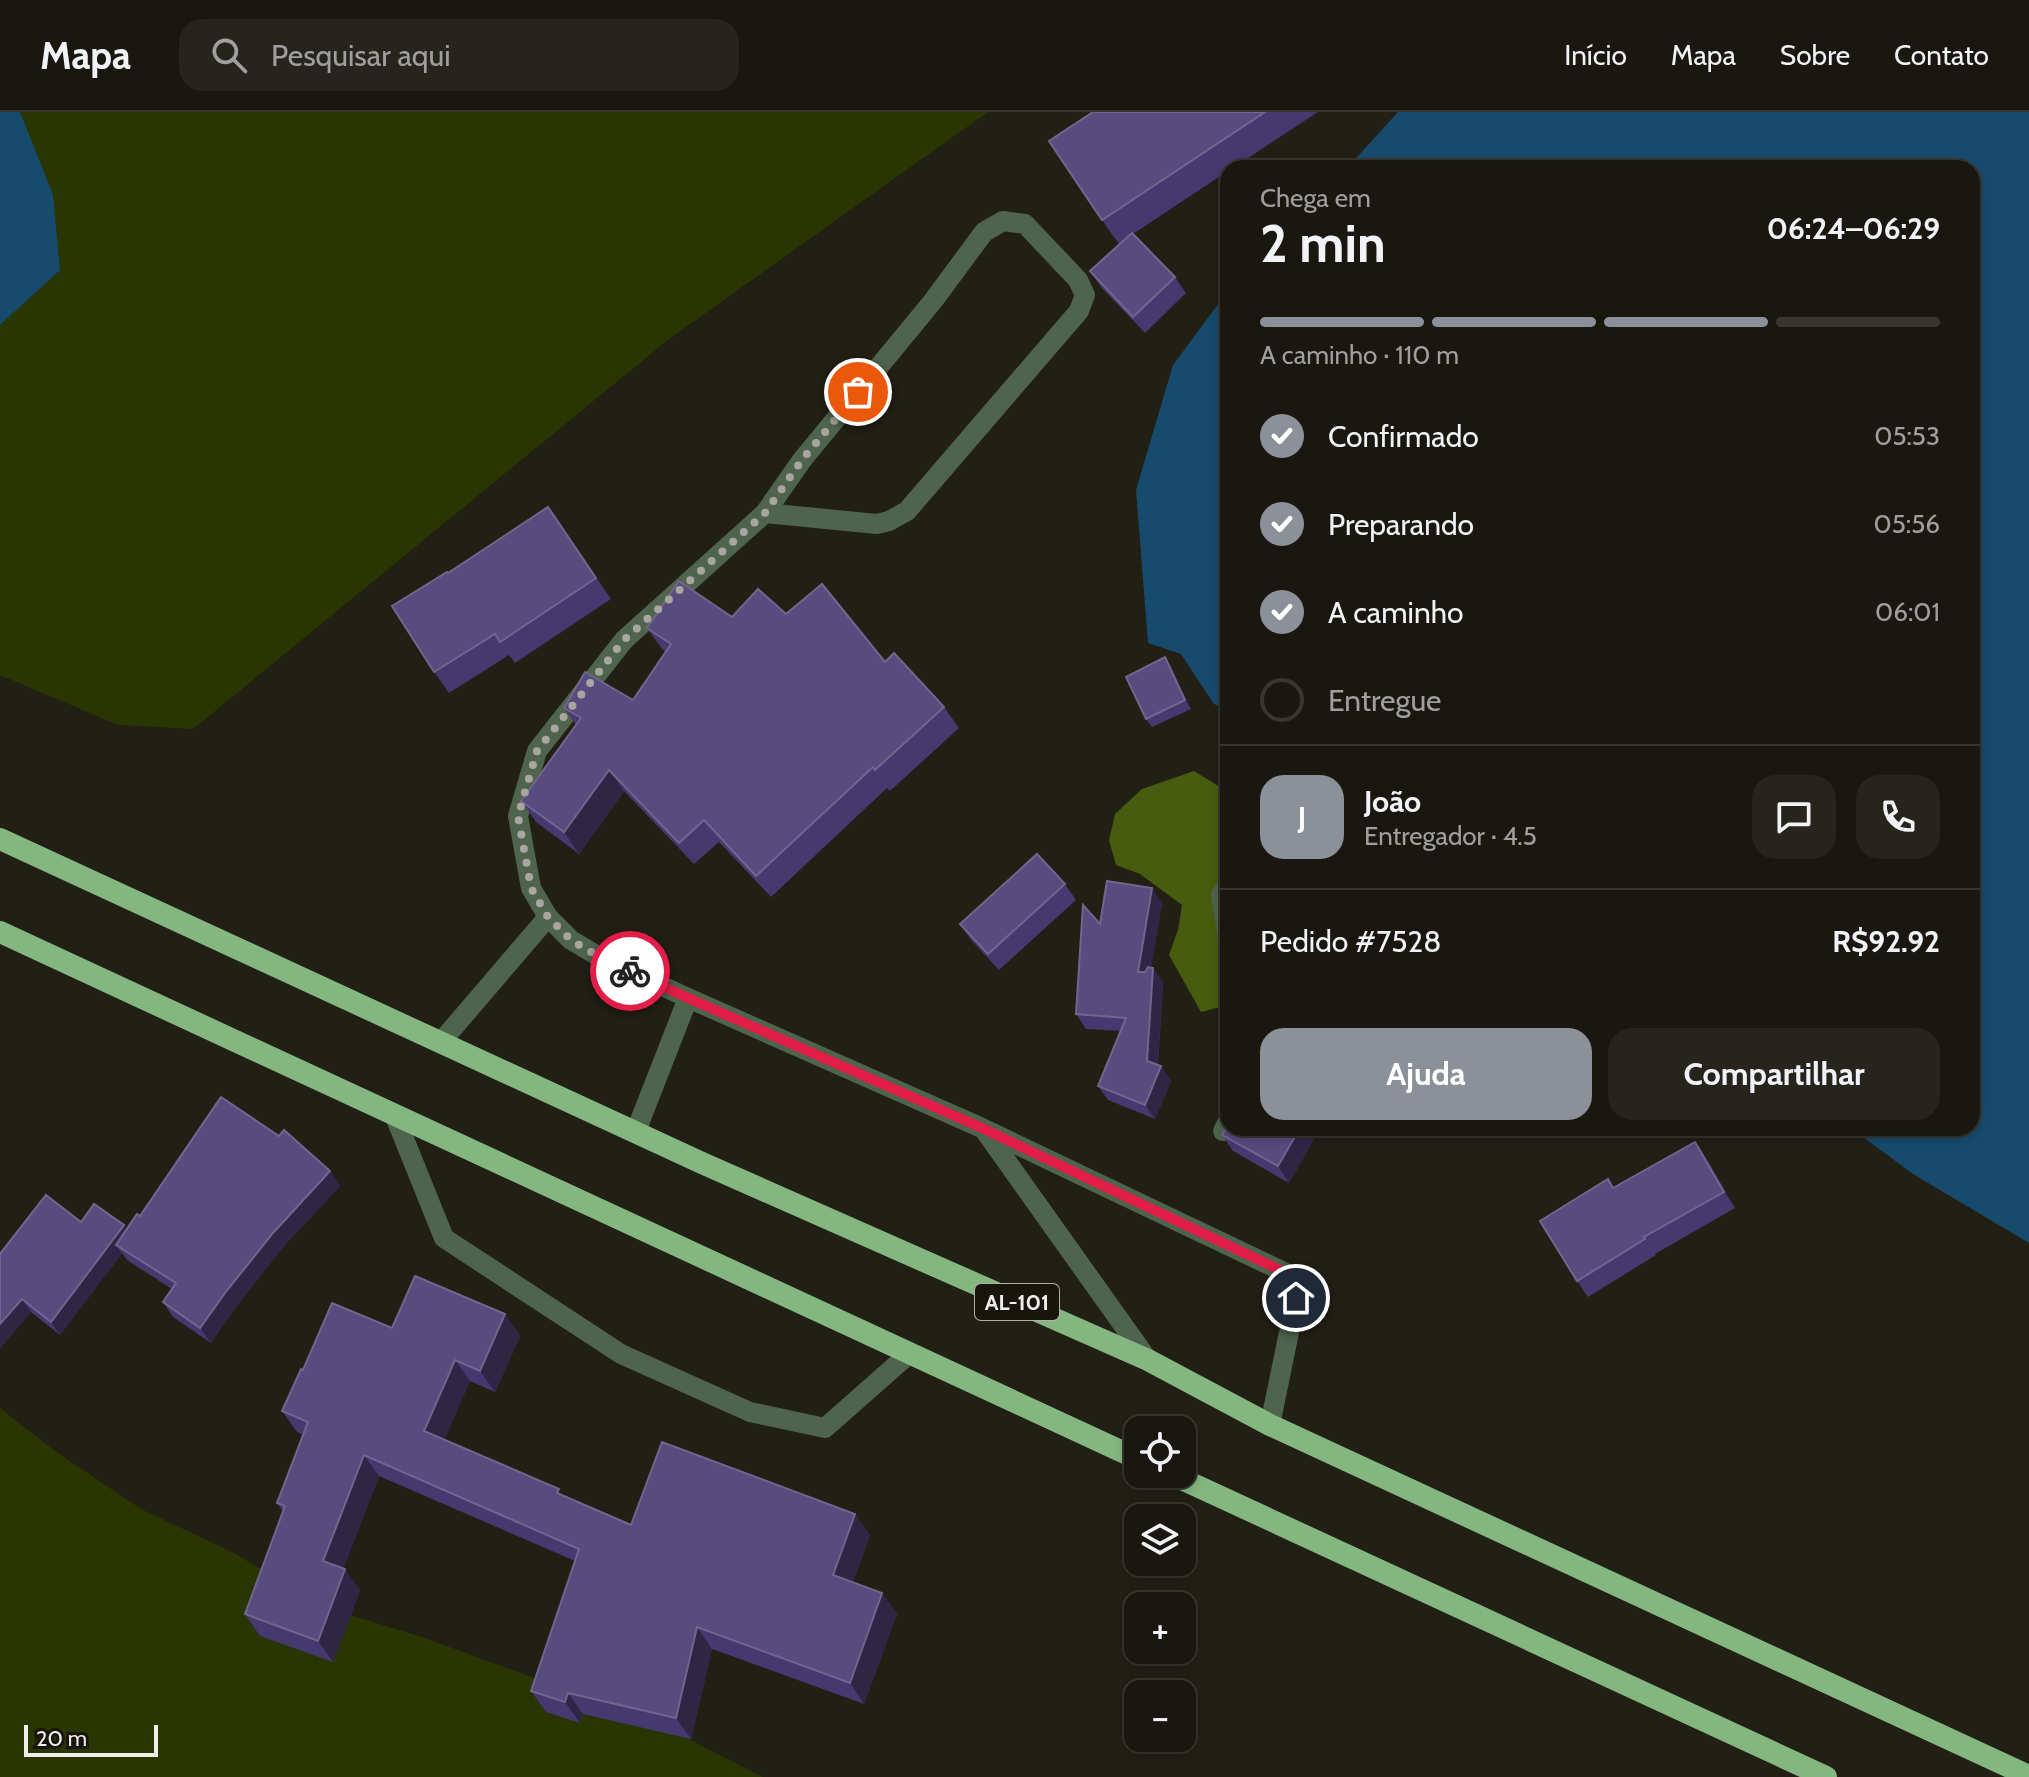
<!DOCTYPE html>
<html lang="pt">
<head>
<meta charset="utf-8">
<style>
	body { margin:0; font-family:Cabin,sans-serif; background:#27241e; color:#f1f3f6; height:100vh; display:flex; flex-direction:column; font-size:30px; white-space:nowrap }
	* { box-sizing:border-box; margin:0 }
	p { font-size:26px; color:#9f9f9f }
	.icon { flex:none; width:44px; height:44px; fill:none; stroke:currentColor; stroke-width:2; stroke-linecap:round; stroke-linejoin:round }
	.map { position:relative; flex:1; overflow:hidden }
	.drawer { position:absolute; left:1220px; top:48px; width:760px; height:976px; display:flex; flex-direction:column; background:#1a1710; border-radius:24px; box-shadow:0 4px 12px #0003,0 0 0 2px #383630 }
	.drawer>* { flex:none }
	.fabs { position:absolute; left:1124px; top:1304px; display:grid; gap:16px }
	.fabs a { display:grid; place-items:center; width:72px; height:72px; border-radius:16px; background:#1a1710; box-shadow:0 4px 12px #0003,0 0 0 2px #383630; font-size:40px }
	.scale { position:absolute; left:24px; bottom:20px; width:134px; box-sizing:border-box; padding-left:8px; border:4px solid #f1efe9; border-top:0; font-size:22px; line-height:28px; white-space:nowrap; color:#f1efe9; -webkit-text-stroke:6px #18160c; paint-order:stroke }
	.pin { position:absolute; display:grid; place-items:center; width:68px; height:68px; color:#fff; margin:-34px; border:4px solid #fff; border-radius:50%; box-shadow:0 2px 8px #0007 }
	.courier { position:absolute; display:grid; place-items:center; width:80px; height:80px; margin:-40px; border:6px solid #e11d48; border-radius:50%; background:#fff; color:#222; box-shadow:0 2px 10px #0007 }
	.head em { font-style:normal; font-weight:700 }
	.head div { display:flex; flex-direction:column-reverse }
	.head { display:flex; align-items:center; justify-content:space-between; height:136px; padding:0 40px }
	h1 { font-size:52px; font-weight:700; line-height:60px }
	.bar { display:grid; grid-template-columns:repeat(4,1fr); gap:12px 8px; align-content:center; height:96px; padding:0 40px }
	.bar i { height:10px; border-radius:6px; background:#383630 }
	.bar .on { background:#8c9099 }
	.bar p { grid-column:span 4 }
	.line { display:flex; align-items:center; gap:20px; padding:0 40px; border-top:2px solid #383630 }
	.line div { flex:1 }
	.round { display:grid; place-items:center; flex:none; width:84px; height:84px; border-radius:24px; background:#27241e }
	ol { padding:0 40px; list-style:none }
	li { display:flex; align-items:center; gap:24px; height:88px }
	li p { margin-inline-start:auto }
	li .icon { padding:8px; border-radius:50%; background:#8c9099; color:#fff; stroke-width:4 }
	li:last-child { color:#9f9f9f }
	li i { width:44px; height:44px; border:4px solid #383630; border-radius:50% }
	.cta { display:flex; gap:16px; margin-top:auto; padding:16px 40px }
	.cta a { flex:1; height:92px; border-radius:24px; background:#8c9099; color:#fff; font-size:32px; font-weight:700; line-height:92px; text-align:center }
	.cta a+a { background:#27241e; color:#f1f3f6 }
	header { display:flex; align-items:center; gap:48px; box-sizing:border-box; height:112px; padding:0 40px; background:#1a1710; border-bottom:2px solid #383630 }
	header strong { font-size:38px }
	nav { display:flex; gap:44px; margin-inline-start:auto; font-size:28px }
	.search { width:560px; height:72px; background:#27241e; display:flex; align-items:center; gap:20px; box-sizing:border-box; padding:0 28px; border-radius:24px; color:#9f9f9f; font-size:30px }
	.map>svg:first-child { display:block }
	.green { fill:#293601 }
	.forest { fill:#485c10 }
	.water { fill:#174b6e }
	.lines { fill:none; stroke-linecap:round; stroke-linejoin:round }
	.path { stroke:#6e6c63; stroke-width:5; stroke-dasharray:4 6; stroke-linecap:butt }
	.service { stroke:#4e644c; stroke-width:20 }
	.trunk { stroke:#84b680; stroke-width:22 }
	.wall { fill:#453970 }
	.shaded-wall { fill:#2f2646 }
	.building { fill:#574c7d; stroke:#70668e; stroke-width:2 }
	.done { stroke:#a9a69f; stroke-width:8; stroke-dasharray:0 14.4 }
	.route { stroke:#e11d48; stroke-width:10 }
	.labels { text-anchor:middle; stroke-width:6; stroke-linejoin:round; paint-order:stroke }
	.shield { fill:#18160c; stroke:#b0aea7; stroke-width:2 }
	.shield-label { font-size:22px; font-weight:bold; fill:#f1efe9 }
</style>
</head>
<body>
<header>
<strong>Mapa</strong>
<div class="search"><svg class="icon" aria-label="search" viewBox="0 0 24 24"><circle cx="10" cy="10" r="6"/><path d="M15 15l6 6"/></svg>Pesquisar aqui</div>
<nav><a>Início</a><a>Mapa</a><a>Sobre</a><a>Contato</a></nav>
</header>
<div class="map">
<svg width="2029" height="1665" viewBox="0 0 2029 1665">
	<rect width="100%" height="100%" fill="#221f15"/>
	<g class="green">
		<polygon points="0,0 988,0 669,227 193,617 118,613 0,563"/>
		<polygon points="0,1296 55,1339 141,1397 234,1441 324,1495 425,1526 523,1562 622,1593 763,1665 0,1665"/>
	</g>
	<polygon class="forest" points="1194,659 1228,680 1228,893 1201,900 1169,843 1178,818 1182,793 1140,762 1116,753 1109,728 1115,702 1142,677"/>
	<g class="water">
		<polygon points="0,0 20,0 53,83 60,158 0,213"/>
		<polygon points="1398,0 2029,0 2029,1131 1913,1062 1851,1016 1972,1016 1972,56 1347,56"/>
		<polygon points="1228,179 1228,598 1214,592 1181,542 1148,531 1136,378 1173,253"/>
	</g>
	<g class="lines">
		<polyline class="path" points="1274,48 1282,56"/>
		<g class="service">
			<polyline points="765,401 877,412 889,409 907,399 1079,199 1085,183 1078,168 1025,112 1003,109 984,120 933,189 802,348 765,401 624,528 537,639 518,704 531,776 548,805 571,828 598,844 688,886 982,1016 1284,1160 1294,1172 1296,1186 1270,1313"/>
			<polyline points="1228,772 1221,783 1228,826"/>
			<polyline points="441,930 548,805"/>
			<polyline points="394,1002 444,1126 621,1242 750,1300 825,1316 910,1241"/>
			<polyline points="636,1019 688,886"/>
			<polyline points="985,1019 1148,1248"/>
			<polyline points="1223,1019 1228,1009"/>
		</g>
		<g class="trunk">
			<polyline points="0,727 702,1051 1148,1248 1270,1313 2029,1664"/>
			<polyline points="0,820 1138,1347"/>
			<polyline points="1171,1362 1826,1665"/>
		</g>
	</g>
	<g class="wall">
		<polygon points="1093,0 1318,0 1233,56 1228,56 1228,59 1133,122 1175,165 1186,181 1145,221 1101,175 1090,159 1123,129 1119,132 1102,108"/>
		<polygon points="548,395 611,487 515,551 509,543 449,581 434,560 448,461"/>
		<polygon points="786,502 885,550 944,595 959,616 890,679 887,676 771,785 719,730 694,752 624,679 579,742 536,710 521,689 576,613 564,596 633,588 666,540 662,537 647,516 732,505"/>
		<polygon points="1170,554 1191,597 1152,615 1146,607"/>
		<polygon points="1065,772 1076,788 999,858 971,828 960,812"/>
		<polygon points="1162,791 1151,855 1163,870 1158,953 1161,954 1171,969 1155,1007 1108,988 1098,974 1121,919 1086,917 1076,902 1100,812"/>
		<polygon points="1320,1016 1289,1071 1233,1039 1222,1023"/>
		<polygon points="1695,1030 1706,1046 1735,1096 1655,1142 1656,1143 1588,1185 1577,1169 1614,1075"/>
		<polygon points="330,1059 340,1074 283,1135 235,1196 211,1231 173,1205 163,1190 172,1177 127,1148 122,1141 60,1223 31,1200 0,1236 0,1142 81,1110 127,1118 140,1104"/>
		<polygon points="505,1202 520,1224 495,1280 470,1269 444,1328 564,1384 631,1413 855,1402 870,1423 853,1470 882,1481 897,1502 864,1592 712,1537 691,1627 583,1602 580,1611 546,1600 531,1579 575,1449 379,1364 343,1457 360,1478 333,1550 260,1524 245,1502 283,1400 277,1391 303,1323 297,1320 282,1299 303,1258 392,1216"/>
	</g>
	<g class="shaded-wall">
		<polygon points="1165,545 1170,554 1191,597 1185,588"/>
		<polygon points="609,658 624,679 579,742 564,720"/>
		<polygon points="1152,776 1162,791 1148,874 1138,860"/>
		<polygon points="1153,856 1163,870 1157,963 1161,954 1171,969 1155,1007 1145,993"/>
		<polygon points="1300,1016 1320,1016 1289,1071 1278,1054"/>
		<polygon points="1695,1030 1706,1046 1735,1096 1724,1080"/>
		<polygon points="330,1059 340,1074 283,1135 235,1196 211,1231 200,1216 225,1181 273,1121"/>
		<polygon points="124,1113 133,1126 116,1133 122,1141 60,1223 51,1210"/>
		<polygon points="22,1187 31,1200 0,1236 0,1212"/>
		<polygon points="505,1202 520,1224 495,1280 480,1259"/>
		<polygon points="455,1248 470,1269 439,1340 424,1319"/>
		<polygon points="364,1343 379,1364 338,1470 323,1449"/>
		<polygon points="855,1402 870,1423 848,1484 833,1463"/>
		<polygon points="345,1457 360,1478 333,1550 318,1529"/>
		<polygon points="882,1481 897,1502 864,1592 850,1571"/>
		<polygon points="697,1515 712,1537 691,1627 676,1606"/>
		<polygon points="568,1581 583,1602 580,1611 565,1590"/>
	</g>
	<g class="building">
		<polygon points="1093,0 1265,0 1102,108 1049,29"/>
		<polygon points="1132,121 1175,165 1133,205 1090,159"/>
		<polygon points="548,395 596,466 500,530 495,522 434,560 392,494 447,460 448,461"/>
		<polygon points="679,469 732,505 758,477 786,502 822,472 885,550 894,541 944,595 875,658 873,655 756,764 704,708 679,731 609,658 564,720 521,689 581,606 564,596 585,560 633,588 671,532 647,516"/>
		<polygon points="1165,545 1185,588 1146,607 1126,565"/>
		<polygon points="1037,742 1065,772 988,842 960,812"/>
		<polygon points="1107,769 1152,776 1138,860 1145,860 1148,855 1153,856 1147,949 1161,954 1145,993 1098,974 1126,906 1076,902 1083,793 1100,812"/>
		<polygon points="221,985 279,1024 284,1018 330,1059 273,1121 225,1181 200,1216 163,1190 176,1171 116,1133 137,1102 140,1104"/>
		<polygon points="1228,1012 1228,1016 1300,1016 1278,1054 1222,1023"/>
		<polygon points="1695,1030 1724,1080 1644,1125 1645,1127 1577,1169 1540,1109 1608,1067 1613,1076"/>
		<polygon points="46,1083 81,1110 94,1092 124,1113 51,1210 22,1187 0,1212 0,1142"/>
		<polygon points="415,1164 505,1202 480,1259 455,1248 424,1319 559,1377 557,1381 631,1413 662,1330 855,1402 833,1463 882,1481 850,1571 697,1515 676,1606 568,1581 565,1590 531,1579 579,1437 364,1343 323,1449 345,1457 318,1529 245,1502 285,1394 277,1391 308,1310 282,1299 301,1257 303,1258 332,1191 392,1216"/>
	</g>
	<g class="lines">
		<polyline class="done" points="630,859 598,844 571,828 548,805 531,776 518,704 537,639 624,528 765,401 802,348 858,280"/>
		<polyline class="route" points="630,859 688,886 982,1016 1284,1160 1294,1172 1296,1186"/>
	</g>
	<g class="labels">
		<rect class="shield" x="975" y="1172" width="84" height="36" rx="6"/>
		<g class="shield-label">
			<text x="1017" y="1198">AL-101</text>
		</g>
	</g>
</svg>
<div class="fabs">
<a><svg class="icon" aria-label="locate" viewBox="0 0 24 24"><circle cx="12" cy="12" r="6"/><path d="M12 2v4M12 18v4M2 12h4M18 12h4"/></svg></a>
<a><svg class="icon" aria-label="layers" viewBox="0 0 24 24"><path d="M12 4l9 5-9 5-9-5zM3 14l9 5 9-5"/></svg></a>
<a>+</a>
<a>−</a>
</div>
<div class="scale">20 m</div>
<div class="pin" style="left:858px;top:280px;background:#ea580c"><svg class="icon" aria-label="bag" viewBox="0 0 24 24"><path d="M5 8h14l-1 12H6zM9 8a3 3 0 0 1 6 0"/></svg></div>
<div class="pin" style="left:1296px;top:1186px;background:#1f2937"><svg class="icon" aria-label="home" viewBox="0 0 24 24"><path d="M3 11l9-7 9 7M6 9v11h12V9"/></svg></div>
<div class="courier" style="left:630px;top:859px"><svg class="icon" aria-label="bike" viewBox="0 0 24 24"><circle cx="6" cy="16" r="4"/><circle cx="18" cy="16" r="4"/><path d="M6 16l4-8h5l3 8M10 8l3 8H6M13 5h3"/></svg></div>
<section class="drawer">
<div class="head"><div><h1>2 min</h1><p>Chega em</p></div><em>06:24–06:29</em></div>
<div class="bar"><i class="on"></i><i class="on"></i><i class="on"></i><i></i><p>A caminho · 110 m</p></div>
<ol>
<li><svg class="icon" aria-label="check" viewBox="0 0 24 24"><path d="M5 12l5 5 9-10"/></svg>Confirmado<p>05:53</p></li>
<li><svg class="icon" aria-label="check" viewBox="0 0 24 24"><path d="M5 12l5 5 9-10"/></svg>Preparando<p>05:56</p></li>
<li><svg class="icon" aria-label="check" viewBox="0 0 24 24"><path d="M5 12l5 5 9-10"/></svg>A caminho<p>06:01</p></li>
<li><i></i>Entregue</li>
</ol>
<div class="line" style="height:144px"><b class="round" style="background:#8c9099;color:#fff">J</b><div><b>João</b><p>Entregador · 4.5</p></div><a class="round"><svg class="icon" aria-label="chat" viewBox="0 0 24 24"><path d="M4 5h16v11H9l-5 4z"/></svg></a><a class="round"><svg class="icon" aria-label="phone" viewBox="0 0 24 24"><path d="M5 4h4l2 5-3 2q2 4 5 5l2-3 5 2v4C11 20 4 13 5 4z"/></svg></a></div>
<div class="line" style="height:104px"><div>Pedido #7528</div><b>R$92.92</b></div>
<div class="cta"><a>Ajuda</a><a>Compartilhar</a></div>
</section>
</div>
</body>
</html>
